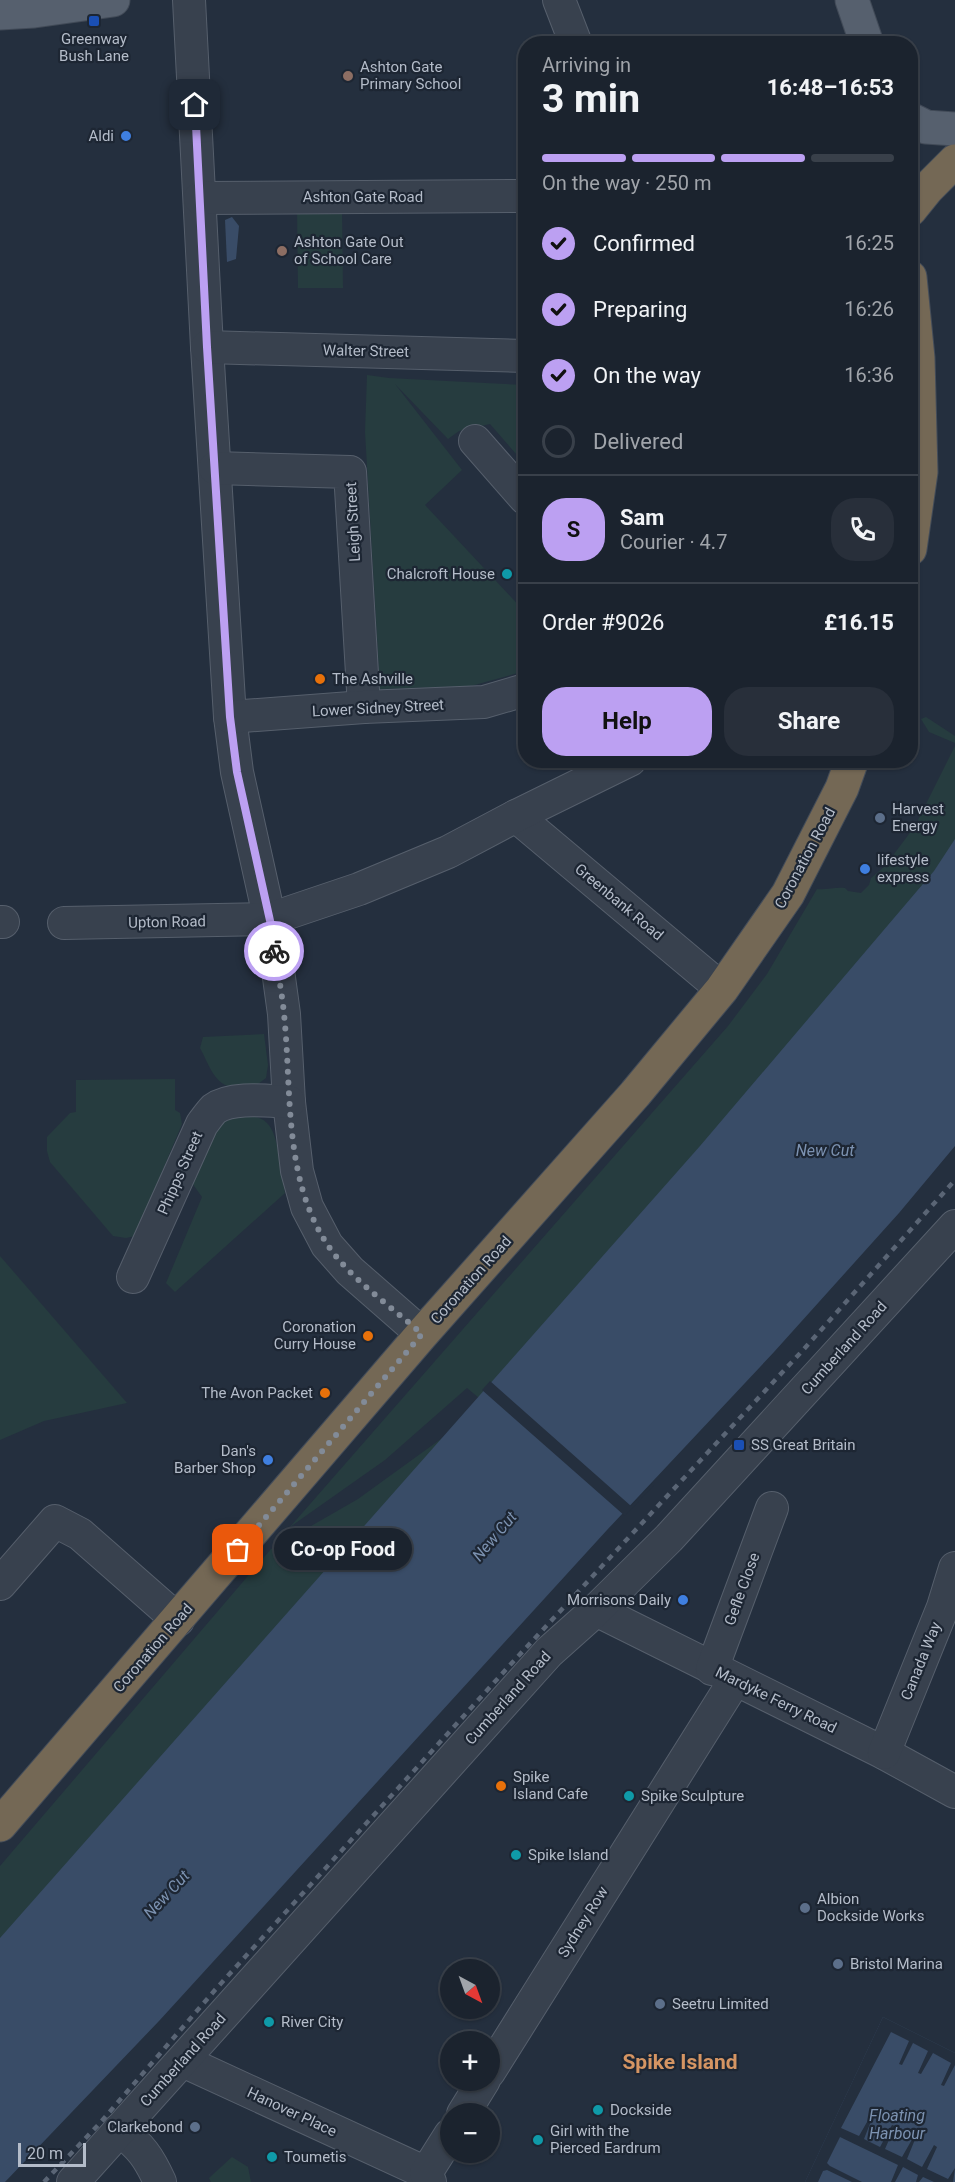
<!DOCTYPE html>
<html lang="en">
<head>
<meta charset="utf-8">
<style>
	body { margin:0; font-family:Roboto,sans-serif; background:#282f3a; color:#f1f3f6; height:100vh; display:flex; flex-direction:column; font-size:22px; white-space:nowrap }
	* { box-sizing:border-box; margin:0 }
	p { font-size:20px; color:#a0a4aa }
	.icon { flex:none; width:33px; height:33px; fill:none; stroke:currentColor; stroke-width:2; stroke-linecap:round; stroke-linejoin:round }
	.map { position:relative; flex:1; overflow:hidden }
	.sheet { position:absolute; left:518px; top:36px; width:400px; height:732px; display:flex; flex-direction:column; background:#1b232e; border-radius:24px; box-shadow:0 2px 4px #0004,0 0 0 2px #39404a }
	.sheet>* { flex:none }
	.needle { width:39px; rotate:139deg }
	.fabs { position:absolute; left:440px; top:1959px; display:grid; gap:12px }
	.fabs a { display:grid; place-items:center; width:60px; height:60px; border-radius:50%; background:#1b232e; box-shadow:0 2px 4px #0004,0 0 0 2px #39404a; font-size:30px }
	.scale { position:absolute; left:18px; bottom:15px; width:68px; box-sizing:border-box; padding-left:6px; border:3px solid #b4bcc9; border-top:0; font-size:16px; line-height:21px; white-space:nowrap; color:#b4bcc9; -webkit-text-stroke:4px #1d2633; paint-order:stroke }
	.pin { position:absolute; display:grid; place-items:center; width:51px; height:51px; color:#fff; margin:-26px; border-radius:12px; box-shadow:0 3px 9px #0006 }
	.courier { position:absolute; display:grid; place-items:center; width:60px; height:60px; margin:-30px; border:4px solid #bca0f2; border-radius:50%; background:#fff; color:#222; box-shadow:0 2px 8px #0007 }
	.bubble { position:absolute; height:42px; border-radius:21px; background:#1b232e; box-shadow:0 2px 4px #0004,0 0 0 2px #39404a; font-size:20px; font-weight:700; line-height:42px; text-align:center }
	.headline em { font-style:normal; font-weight:700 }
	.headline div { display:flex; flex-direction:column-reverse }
	.headline { display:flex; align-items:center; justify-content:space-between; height:102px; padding:0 24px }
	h1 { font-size:39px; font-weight:700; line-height:45px }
	.bar { display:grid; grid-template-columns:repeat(4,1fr); gap:9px 6px; align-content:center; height:72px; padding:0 24px }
	.bar i { height:8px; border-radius:4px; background:#39404a }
	.bar .on { background:#bca0f2 }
	.bar p { grid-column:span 4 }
	.line { display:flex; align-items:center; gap:15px; padding:0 24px; border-top:2px solid #39404a }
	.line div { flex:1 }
	.round { display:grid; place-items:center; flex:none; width:63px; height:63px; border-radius:24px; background:#282f3a }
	ol { padding:0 24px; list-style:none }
	li { display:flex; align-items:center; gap:18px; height:66px }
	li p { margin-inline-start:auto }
	li .icon { padding:6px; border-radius:50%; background:#bca0f2; color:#111; stroke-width:4 }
	li:last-child { color:#a0a4aa }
	li i { width:33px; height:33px; border:3px solid #39404a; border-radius:50% }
	.action { display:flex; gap:12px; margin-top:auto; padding:12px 24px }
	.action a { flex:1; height:69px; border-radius:24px; background:#bca0f2; color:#111; font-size:24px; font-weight:700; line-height:69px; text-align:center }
	.action a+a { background:#282f3a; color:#f1f3f6 }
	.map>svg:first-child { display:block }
	.green { fill:#263c3f }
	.water { fill:#394c67 }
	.pier { fill:#242f3e }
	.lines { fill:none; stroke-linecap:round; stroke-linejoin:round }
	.minor-casing { stroke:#565f6c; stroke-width:34 }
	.major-casing { stroke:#414a57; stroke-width:35 }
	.highway-casing { stroke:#434c59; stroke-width:35 }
	.minor { stroke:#38414e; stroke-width:32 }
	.major { stroke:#56606e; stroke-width:33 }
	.highway { stroke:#746855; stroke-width:33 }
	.rail { stroke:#5a6575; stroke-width:4.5; stroke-dasharray:6 6; stroke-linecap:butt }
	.done { stroke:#828b98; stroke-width:6; stroke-dasharray:0 10.8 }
	.route { stroke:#bca0f2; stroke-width:8 }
	.transit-dot { fill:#1a4fb4; stroke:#1d2633; stroke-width:2 }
	.education-dot { fill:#8d6e63; stroke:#1d2633; stroke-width:2 }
	.shop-dot { fill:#3f7fe0; stroke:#1d2633; stroke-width:2 }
	.culture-dot { fill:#0f9aa8; stroke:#1d2633; stroke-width:2 }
	.food-dot { fill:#e8710a; stroke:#1d2633; stroke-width:2 }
	.service-dot { fill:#5c6f8a; stroke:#1d2633; stroke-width:2 }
	.labels { text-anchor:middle; stroke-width:4.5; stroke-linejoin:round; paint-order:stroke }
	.poi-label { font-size:15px; fill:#b4bcc9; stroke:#1d2633; text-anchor:start }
	.street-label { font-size:15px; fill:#b4bcc9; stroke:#1d2633 }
	.water-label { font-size:16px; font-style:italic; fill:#7c92b1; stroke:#1d2633 }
	.district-label { font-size:21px; font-weight:bold; fill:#d59563; stroke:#1d2633 }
</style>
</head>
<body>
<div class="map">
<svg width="955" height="2182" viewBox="0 0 955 2182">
	<rect width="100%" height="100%" fill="#242f3e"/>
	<g class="green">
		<polygon points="297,210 342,210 343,288 298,288"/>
		<polygon points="367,375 389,378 525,385 525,475 518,468 523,462 490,424 459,431 448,439 395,384 462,470 425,505 525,612 525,671 471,686 380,689 365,432"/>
		<polygon points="926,717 955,736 955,743 929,732 921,719"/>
		<path d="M955,746V883L0,2001V1866L271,1549L358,1499L445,1436L479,1398L467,1388L385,1460L290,1527L728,1026L767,974L817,889C827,890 835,887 845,888L848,891L861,893L869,885L871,878L885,866L915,826Z"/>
		<path d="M264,1034L268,1065L266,1078C257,1085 253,1088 241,1088C215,1089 211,1068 200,1048L203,1037Z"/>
		<polygon points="175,1079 175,1110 180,1113 182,1124 135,1236 126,1238 113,1236 50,1162 47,1151 47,1137 70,1113 76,1112 76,1080"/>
		<path d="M235,1116C245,1116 259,1115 267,1123C279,1134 282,1176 285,1193L175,1292L166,1283L202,1197L192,1183L216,1125L223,1119Z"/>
		<polygon points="0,1256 127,1403 44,1421 0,1440"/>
		<polygon points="232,2157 248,2167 251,2182 211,2182 209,2178"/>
	</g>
	<g class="water">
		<polygon points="232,217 239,226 236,259 227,262 225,220"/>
		<polygon points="955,839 955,1146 899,1213 774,1352 607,1530 159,2021 5,2182 0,2182 0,1938 700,1146 934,871"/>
		<polygon points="883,2017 955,2053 955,2182 805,2182"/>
	</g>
	<g class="pier">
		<polygon points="490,1381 631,1506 653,1482 655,1484 625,1516 482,1390"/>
		<polygon points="883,2017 955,2053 955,2065 944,2086 941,2085 951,2063 933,2053 921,2074 918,2073 928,2051 913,2043 902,2065 899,2064 909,2041 891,2032 841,2128 859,2136 871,2115 873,2116 864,2139 880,2147 892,2125 895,2126 885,2149 902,2157 914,2136 916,2137 907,2159 922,2167 934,2145 937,2147 927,2169 948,2179 955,2168 953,2182 934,2182 923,2177 919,2182 916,2182 918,2175 903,2167 895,2182 891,2182 898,2165 840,2137 827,2163 830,2166 862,2182 852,2182 827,2170 823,2171 818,2182 805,2182"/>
	</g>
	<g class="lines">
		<defs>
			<g id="minor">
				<polyline points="189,0 207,347 230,717 237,772 273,934 284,1014 289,1102 297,1171 307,1207 327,1245 350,1271 422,1334"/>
				<polyline points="559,0 576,44"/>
				<polyline points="200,198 525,196"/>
				<polyline points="207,347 525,356"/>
				<polyline points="475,441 525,498"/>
				<polyline points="215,468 350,472 364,707"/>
				<polyline points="230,717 364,707 484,702 525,690"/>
				<polyline points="516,816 722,989"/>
				<polyline points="0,922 3,922"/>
				<polyline points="64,923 270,919 359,889 448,852 516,816 630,760"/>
				<path d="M133,1277L202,1124C206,1119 210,1113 214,1109C232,1096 268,1101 289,1102"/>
				<polyline points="0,1584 55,1521 80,1534 178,1620"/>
				<polyline points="596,1610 884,1753 955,1792"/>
				<polyline points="712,1669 772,1508"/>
				<polyline points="884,1753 943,1607 955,1568"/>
				<polyline points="183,2061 426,2173 430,2182"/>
				<polyline points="489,2072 735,1680"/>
				<polyline points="463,2114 484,2080"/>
				<path d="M119,2130C141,2146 149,2158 160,2182"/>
				<polyline points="426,2173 450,2135"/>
				<polyline points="73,2182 549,1652 596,1610 669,1538 955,1226"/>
			</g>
			<g id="major">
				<polyline points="852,0 867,44"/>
				<polyline points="0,13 34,11 113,0"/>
				<polyline points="910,119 926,127 955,129"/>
			</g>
			<g id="highway">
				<polyline points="910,210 927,189 955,161"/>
				<polyline points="910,277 918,358 921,472 910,549"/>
				<polyline points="0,1825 422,1334 635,1094 722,989 788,894 842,788 852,760"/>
			</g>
		</defs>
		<use href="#minor" class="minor-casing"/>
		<use href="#major" class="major-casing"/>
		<use href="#highway" class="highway-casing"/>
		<use href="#minor" class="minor"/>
		<use href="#major" class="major"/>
		<use href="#highway" class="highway"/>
		<polyline class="rail" points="44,2182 100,2123 215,1990 510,1665 804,1349 955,1180"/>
	</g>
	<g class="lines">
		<path class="done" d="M238,1550L422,1334C392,1307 349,1278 327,1244C283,1177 292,1091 284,1014C282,993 278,972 274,951"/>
		<polyline class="route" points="195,105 207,347 230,717 237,772 273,934 274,951"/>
	</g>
	<g class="transit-dot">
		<rect x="88" y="15" width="12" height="12" rx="3"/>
		<rect x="733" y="1439" width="12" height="12" rx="3"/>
	</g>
	<g class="education-dot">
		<circle cx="348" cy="76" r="6"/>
		<circle cx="282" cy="251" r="6"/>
	</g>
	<g class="shop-dot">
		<circle cx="126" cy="136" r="6"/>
		<circle cx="865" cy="869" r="6"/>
		<circle cx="268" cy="1460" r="6"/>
		<circle cx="683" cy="1600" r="6"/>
	</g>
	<g class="culture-dot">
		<circle cx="507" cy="574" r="6"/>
		<circle cx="629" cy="1796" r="6"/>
		<circle cx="516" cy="1855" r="6"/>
		<circle cx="269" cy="2022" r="6"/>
		<circle cx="598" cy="2110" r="6"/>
		<circle cx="538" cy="2140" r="6"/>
		<circle cx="272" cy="2157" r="6"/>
	</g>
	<g class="food-dot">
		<circle cx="320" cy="679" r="6"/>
		<circle cx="368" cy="1336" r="6"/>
		<circle cx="325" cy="1393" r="6"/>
		<circle cx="501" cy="1786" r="6"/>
	</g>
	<g class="service-dot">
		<circle cx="880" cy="818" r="6"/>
		<circle cx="805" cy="1908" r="6"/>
		<circle cx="838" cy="1964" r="6"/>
		<circle cx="660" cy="2004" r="6"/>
		<circle cx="195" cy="2127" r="6"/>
	</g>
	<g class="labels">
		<g class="poi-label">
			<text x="94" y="44" text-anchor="middle">Greenway<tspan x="94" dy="17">Bush Lane</tspan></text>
			<text x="360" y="72">Ashton Gate<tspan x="360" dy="17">Primary School</tspan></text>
			<text x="114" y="141" text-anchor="end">Aldi</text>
			<text x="294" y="247">Ashton Gate Out<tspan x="294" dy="17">of School Care</tspan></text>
			<text x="495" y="579" text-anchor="end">Chalcroft House</text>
			<text x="332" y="684">The Ashville</text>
			<text x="892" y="814">Harvest<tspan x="892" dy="17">Energy</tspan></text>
			<text x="877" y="865">lifestyle<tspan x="877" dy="17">express</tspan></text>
			<text x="356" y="1332" text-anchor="end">Coronation<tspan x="356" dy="17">Curry House</tspan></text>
			<text x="313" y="1398" text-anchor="end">The Avon Packet</text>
			<text x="751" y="1450">SS Great Britain</text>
			<text x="256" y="1456" text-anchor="end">Dan's<tspan x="256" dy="17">Barber Shop</tspan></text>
			<text x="671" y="1605" text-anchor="end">Morrisons Daily</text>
			<text x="513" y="1782">Spike<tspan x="513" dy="17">Island Cafe</tspan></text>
			<text x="641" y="1801">Spike Sculpture</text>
			<text x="528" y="1860">Spike Island</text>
			<text x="817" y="1904">Albion<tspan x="817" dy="17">Dockside Works</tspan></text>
			<text x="850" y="1969">Bristol Marina</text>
			<text x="672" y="2009">Seetru Limited</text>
			<text x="281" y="2027">River City</text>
			<text x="610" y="2115">Dockside</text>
			<text x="183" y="2132" text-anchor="end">Clarkebond</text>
			<text x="550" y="2136">Girl with the<tspan x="550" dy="17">Pierced Eardrum</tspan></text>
			<text x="284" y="2162">Toumetis</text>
		</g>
		<g class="street-label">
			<text x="363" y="202">Ashton Gate Road</text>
			<text transform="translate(366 351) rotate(1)" y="5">Walter Street</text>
			<text transform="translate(353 522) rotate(-93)" y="5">Leigh Street</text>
			<text transform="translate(378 708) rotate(-3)" y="5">Lower Sidney Street</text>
			<text transform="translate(805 858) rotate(-62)" y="5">Coronation Road</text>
			<text transform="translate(619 902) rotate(40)" y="5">Greenbank Road</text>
			<text transform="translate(167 922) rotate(-1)" y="5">Upton Road</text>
			<text transform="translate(180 1173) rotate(-66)" y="5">Phipps Street</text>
			<text transform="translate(471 1280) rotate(-48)" y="5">Coronation Road</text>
			<text transform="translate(844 1348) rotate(-48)" y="5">Cumberland Road</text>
			<text transform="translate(742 1589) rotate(-70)" y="5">Gefle Close</text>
			<text transform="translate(153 1648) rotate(-49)" y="5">Coronation Road</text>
			<text transform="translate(921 1661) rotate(-68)" y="5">Canada Way</text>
			<text transform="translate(508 1698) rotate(-48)" y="5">Cumberland Road</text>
			<text transform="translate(776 1700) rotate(26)" y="5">Mardyke Ferry Road</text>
			<text transform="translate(583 1922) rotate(-58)" y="5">Sydney Row</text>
			<text transform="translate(183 2060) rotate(-48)" y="5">Cumberland Road</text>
			<text transform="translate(292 2112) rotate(25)" y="5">Hanover Place</text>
		</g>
		<g class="water-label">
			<text x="825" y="1156">New Cut</text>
			<text transform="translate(494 1536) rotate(-50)" y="6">New Cut</text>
			<text transform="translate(166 1894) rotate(-47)" y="6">New Cut</text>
			<text x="897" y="2121">Floating<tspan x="897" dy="18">Harbour</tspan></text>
		</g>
		<g class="district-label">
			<text x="680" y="2069">Spike Island</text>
		</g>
	</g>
</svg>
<div class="fabs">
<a><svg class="needle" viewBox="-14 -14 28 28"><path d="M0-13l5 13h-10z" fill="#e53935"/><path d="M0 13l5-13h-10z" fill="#a0a4aa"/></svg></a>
<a>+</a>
<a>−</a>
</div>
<div class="scale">20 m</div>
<div class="pin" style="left:238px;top:1550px;background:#ea580c"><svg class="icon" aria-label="bag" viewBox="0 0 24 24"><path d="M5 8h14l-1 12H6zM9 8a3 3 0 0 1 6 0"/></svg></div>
<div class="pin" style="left:195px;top:105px;background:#1f2937"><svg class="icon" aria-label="home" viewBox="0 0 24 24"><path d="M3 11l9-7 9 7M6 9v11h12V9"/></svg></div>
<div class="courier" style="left:274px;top:951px"><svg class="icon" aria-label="bike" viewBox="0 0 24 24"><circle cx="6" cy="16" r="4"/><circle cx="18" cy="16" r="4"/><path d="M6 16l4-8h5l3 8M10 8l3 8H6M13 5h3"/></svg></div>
<div class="bubble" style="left:274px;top:1528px;width:138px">Co-op Food</div>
<section class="sheet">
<div class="headline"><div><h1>3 min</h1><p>Arriving in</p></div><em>16:48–16:53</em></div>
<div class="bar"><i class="on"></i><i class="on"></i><i class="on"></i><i></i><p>On the way · 250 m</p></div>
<ol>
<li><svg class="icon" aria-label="check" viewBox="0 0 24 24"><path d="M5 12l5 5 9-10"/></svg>Confirmed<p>16:25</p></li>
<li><svg class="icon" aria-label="check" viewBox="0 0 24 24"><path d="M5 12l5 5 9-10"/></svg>Preparing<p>16:26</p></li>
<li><svg class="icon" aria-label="check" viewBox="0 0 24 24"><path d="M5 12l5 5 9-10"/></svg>On the way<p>16:36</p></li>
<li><i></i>Delivered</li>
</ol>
<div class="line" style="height:108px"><b class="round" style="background:#bca0f2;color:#111">S</b><div><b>Sam</b><p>Courier · 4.7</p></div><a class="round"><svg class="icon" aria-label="phone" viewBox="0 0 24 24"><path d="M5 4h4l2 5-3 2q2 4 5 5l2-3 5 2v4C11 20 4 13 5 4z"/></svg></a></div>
<div class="line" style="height:78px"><div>Order #9026</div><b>£16.15</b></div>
<div class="action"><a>Help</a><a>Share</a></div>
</section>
</div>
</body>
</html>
